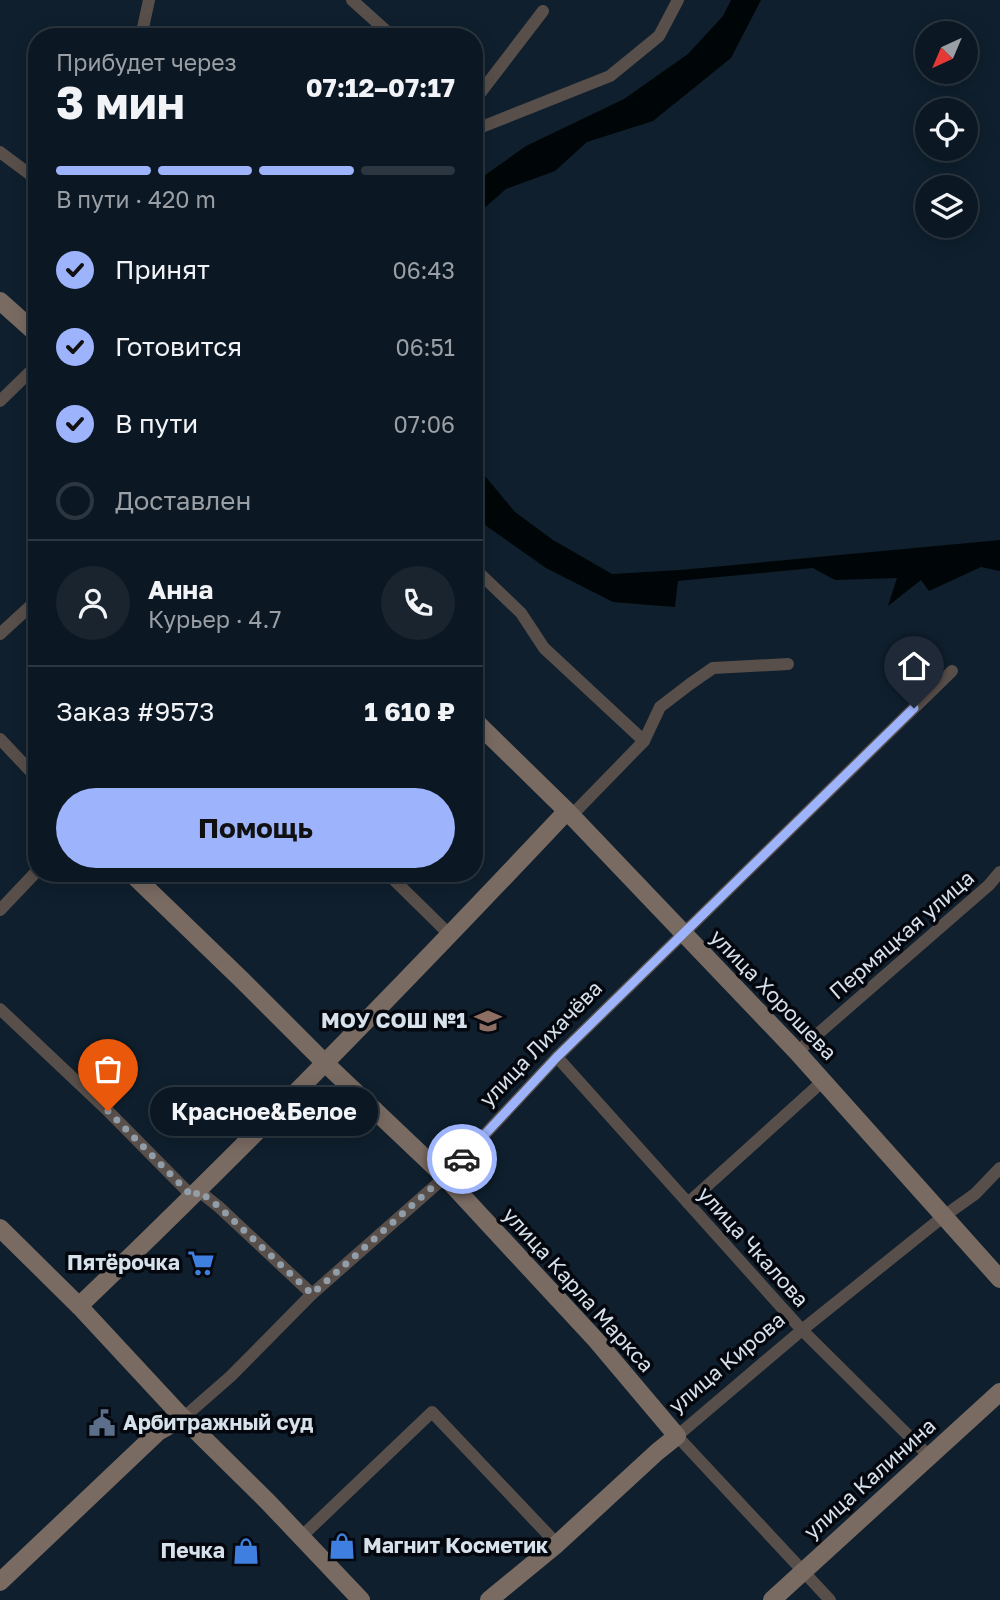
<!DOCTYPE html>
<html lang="ru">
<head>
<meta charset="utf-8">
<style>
	body { margin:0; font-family:"Golos Text",sans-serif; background:#19242f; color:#f1f3f6; height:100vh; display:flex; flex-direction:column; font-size:26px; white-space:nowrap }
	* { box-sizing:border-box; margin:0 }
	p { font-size:23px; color:#9a9fa5 }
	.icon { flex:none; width:38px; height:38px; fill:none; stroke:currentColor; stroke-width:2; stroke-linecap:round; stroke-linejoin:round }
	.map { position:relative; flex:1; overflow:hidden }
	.side { position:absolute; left:28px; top:28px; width:455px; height:854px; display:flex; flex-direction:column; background:#0b1722; border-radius:28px; box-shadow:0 4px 18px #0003,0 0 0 2px #2b3640 }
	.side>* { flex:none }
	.needle { width:46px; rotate:224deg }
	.controls { position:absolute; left:915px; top:21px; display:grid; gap:14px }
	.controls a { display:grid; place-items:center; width:63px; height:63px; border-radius:50%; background:#0b1722; box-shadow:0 4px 18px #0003,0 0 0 2px #2b3640; font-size:35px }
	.pin { position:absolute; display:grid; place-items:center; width:60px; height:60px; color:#fff; margin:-72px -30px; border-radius:50% 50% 50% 0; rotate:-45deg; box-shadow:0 0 7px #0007 }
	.pin .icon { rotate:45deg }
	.courier { position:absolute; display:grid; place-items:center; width:70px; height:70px; margin:-35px; border:5px solid #9db4fd; border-radius:50%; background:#fff; color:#222; box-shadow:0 2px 9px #0007 }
	.bubble { position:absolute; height:49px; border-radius:24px; background:#0b1722; box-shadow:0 4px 18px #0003,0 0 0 2px #2b3640; font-size:23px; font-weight:700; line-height:49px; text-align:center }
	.head em { font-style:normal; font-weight:700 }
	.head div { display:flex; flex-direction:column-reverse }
	.head { display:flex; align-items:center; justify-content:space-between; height:119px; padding:0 28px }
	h1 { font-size:46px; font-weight:700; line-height:52px }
	.bar { display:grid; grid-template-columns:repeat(4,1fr); gap:10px 7px; align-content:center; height:84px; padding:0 28px }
	.bar i { height:9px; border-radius:5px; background:#2b3640 }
	.bar .selected { background:#9db4fd }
	.bar p { grid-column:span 4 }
	.line { display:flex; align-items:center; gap:18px; padding:0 28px; border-top:2px solid #2b3640 }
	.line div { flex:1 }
	.round { display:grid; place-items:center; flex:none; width:74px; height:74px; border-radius:37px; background:#19242f }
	ol { padding:0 28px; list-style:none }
	li { display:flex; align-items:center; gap:21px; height:77px }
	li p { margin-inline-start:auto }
	li .icon { padding:7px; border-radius:50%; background:#9db4fd; color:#111; stroke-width:4 }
	li:last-child { color:#9a9fa5 }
	li i { width:38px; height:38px; border:4px solid #2b3640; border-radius:50% }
	.primary-button { display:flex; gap:14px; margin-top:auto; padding:14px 28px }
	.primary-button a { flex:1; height:80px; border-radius:42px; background:#9db4fd; color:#111; font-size:28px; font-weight:700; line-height:80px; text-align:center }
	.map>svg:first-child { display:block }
	.water { fill:#000607 }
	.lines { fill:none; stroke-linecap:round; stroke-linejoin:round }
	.street { stroke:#594f4a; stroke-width:12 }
	.secondary { stroke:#7a6b62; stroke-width:18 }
	.done { stroke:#919da8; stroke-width:7; stroke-dasharray:0 12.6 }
	.route { stroke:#9db4fd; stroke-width:9 }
	.labels { text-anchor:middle; stroke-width:7; stroke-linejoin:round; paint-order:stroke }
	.street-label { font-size:21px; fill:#d7e1eb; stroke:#04080e }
	.poi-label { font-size:21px; font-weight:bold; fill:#d7e1eb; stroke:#04080e; text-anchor:end }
</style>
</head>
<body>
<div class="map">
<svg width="1000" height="1600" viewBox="0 0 1000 1600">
	<rect width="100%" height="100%" fill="#0f1f2d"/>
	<g class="water">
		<polygon points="731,0 761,0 731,58 653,121 587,142 555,171 506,189 474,217 474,183 526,146 624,99 688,54 723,16"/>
		<polygon points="474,463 515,512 553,540 612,574 680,570 1000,540 1000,571 981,567 929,591 921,580 888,606 897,578 835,580 813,568 678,581 675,607 613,602 546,568 485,525 474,507"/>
	</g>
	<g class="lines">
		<g class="street">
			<polyline points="352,0 393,37"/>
			<polyline points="141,37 149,0"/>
			<polyline points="474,101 543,11"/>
			<polyline points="474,130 610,76 659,36 678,0"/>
			<polyline points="0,152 32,176"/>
			<polyline points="0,401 37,365"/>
			<polyline points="474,568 521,613 544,648 644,741"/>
			<polyline points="0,634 37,600"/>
			<polyline points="0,739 37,778"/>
			<polyline points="571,816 644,741 660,707 690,684 713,668 788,664"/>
			<polyline points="387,873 450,935"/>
			<polyline points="0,910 37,871"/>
			<polyline points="0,1009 108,1111 193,1197"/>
			<polyline points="797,1052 989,885 1000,872"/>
			<polyline points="557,1057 802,1330 929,1456"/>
			<polyline points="199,1191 219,1207 312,1294"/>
			<polyline points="688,1203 823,1081"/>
			<polyline points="183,1418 231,1376 312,1294 445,1177 557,1057 952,671"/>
			<polyline points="301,1537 432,1412 557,1544"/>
			<polyline points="830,1600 677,1436 802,1330 944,1216 975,1194 1000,1168"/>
		</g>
		<g class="secondary">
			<polyline points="0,301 37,334"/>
			<polyline points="474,720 567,811 797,1052 1000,1279"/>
			<polyline points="131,873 242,980 325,1063 445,1177 596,1340 677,1436 657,1452 557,1544 489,1600"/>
			<polyline points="0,1228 79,1306 183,1418 268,1502 361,1600"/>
			<path d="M79,1306C246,1146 408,980 567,811"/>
			<polyline points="0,1582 158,1432 183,1418"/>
			<polyline points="772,1600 1000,1392"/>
		</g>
	</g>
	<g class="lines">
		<polyline class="done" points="108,1111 193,1197 199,1191 219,1207 312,1294 444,1177 462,1159"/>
		<polyline class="route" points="462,1159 557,1057 914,708"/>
	</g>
	<defs>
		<symbol id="school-bare" viewBox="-9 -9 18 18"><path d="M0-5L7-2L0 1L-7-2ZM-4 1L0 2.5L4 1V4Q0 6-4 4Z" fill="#8d6e63" stroke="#04080e" stroke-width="2.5" paint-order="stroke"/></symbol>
		<symbol id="supermarket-bare" viewBox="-9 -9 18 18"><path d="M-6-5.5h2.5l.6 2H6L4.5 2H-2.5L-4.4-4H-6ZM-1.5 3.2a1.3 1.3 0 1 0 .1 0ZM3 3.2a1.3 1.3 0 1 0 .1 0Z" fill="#3f7fe0" stroke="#04080e" stroke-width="2.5" paint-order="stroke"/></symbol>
		<symbol id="civic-bare" viewBox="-9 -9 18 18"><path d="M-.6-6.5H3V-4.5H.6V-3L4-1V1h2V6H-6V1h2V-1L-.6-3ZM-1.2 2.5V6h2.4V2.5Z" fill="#5c6f8a" stroke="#04080e" stroke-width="2.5" paint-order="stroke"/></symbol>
		<symbol id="shop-bare" viewBox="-9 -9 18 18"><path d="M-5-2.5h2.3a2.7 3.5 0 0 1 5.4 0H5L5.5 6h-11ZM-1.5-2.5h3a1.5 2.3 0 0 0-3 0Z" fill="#3f7fe0" stroke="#04080e" stroke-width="2.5" paint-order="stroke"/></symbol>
	</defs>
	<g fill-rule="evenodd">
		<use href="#school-bare" x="469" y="1002" width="38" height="38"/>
		<use href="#supermarket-bare" x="182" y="1244" width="38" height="38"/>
		<use href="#civic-bare" x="83" y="1404" width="38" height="38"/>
		<use href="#shop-bare" x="323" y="1527" width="38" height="38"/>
		<use href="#shop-bare" x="227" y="1532" width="38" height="38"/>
	</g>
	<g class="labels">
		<g class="street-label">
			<text transform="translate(902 935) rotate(-41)" y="7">Пермяцкая улица</text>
			<text transform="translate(773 995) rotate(46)" y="7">улица Хорошева</text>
			<text transform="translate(541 1044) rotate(-46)" y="7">улица Лихачёва</text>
			<text transform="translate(753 1247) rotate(48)" y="7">улица Чкалова</text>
			<text transform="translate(578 1290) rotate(48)" y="7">улица Карла Маркса</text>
			<text transform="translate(727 1363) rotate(-40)" y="7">улица Кирова</text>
			<text transform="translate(870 1479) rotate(-42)" y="7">улица Калинина</text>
		</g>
		<g class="poi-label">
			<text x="467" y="1028">МОУ СОШ №1</text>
			<text x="180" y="1270">Пятёрочка</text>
			<text x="123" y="1430" text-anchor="start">Арбитражный суд</text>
			<text x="363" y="1553" text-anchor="start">Магнит Косметик</text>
			<text x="225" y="1558">Печка</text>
		</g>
	</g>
</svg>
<div class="controls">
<a><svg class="needle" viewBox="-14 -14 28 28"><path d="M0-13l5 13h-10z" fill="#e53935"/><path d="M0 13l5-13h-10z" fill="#9a9fa5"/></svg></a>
<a><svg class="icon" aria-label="locate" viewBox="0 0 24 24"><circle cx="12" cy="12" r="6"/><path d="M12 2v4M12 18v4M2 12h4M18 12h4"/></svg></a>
<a><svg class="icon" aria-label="layers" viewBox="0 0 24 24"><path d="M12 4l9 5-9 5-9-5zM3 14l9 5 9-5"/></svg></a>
</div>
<div class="pin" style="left:108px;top:1111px;background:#ea580c"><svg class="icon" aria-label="bag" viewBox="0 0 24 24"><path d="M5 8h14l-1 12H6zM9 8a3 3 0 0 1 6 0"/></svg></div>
<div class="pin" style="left:914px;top:708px;background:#1f2937"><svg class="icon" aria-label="home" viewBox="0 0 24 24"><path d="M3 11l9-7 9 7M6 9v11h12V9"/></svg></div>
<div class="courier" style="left:462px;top:1159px"><svg class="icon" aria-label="car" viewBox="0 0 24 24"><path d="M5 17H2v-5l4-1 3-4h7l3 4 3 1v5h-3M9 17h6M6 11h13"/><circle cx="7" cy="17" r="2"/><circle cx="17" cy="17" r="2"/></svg></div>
<div class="bubble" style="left:150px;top:1087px;width:228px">Красное&amp;Белое</div>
<section class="side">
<div class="head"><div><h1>3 мин</h1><p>Прибудет через</p></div><em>07:12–07:17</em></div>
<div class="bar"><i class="selected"></i><i class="selected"></i><i class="selected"></i><i></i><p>В пути · 420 m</p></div>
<ol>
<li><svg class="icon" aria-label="check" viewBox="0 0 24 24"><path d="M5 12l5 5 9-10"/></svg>Принят<p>06:43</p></li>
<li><svg class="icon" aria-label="check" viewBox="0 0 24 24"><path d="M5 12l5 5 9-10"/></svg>Готовится<p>06:51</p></li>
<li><svg class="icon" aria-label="check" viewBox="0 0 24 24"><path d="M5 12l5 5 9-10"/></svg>В пути<p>07:06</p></li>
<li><i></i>Доставлен</li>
</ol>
<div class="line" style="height:126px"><a class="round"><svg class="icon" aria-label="person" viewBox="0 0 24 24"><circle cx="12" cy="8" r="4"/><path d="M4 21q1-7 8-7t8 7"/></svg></a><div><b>Анна</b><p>Курьер · 4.7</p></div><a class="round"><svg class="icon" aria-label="phone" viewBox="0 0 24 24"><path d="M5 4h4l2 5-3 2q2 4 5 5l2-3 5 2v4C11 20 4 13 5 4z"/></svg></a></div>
<div class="line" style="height:91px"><div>Заказ #9573</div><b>1 610 ₽</b></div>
<div class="primary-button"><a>Помощь</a></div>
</section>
</div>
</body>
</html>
